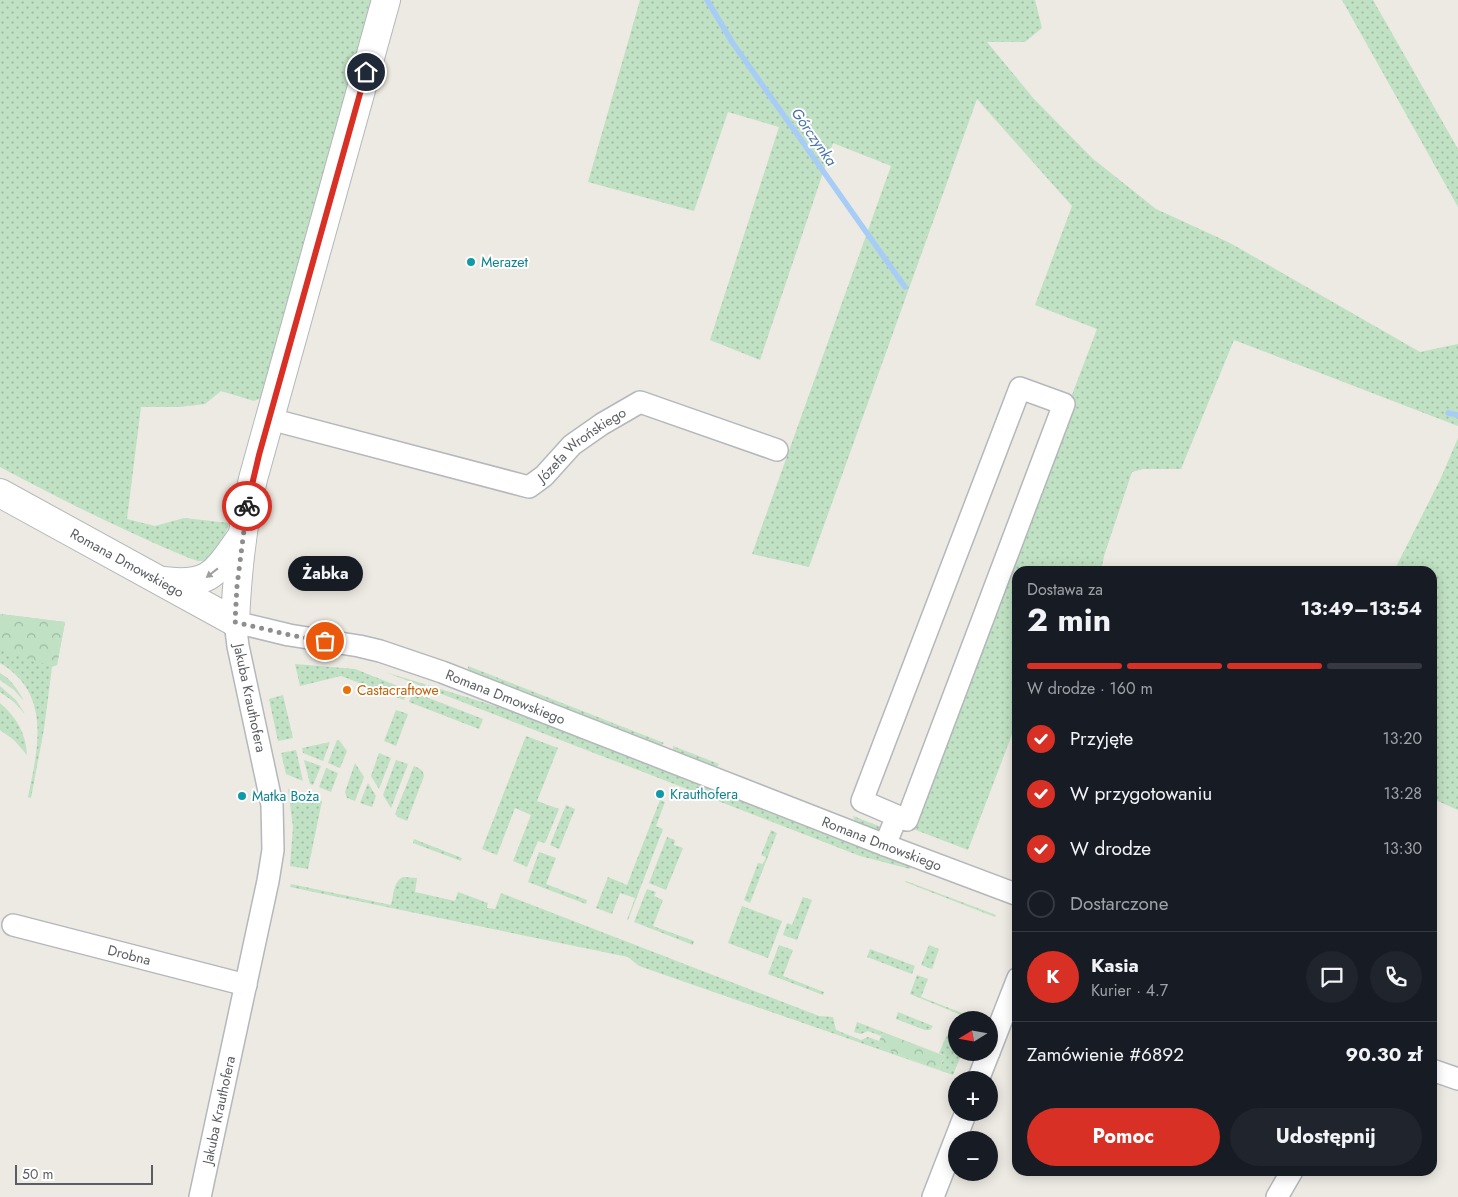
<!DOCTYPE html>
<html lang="pl">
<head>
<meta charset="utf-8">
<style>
	body { margin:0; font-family:Jost,sans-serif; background:#20242c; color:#f1f3f6; height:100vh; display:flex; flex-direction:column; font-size:19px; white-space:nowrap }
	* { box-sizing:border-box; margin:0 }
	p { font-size:16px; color:#9ea1a6 }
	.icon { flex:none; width:28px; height:28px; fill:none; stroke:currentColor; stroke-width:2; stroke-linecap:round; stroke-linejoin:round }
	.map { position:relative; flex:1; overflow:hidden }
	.side { position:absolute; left:1012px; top:566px; width:425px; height:610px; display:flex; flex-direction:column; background:#171b24; border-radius:15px; box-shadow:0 2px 12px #0003 }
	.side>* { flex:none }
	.needle { width:32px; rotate:259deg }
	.fabs { position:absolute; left:948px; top:1011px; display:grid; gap:10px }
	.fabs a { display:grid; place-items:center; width:50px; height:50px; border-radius:50%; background:#171b24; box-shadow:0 2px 12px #0003; font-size:25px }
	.scale { position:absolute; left:15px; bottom:12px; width:138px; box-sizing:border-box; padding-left:5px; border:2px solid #5a5d61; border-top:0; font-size:14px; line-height:18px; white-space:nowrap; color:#5a5d61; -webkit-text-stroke:4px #fff; paint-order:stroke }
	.pin { position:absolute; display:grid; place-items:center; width:42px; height:42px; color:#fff; margin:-21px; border:2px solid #fff; border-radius:50%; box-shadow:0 1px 5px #0007 }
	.courier { position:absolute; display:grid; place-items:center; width:50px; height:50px; margin:-25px; border:4px solid #d93025; border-radius:50%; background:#fff; color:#222; box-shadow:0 1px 6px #0007 }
	.bubble { position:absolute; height:35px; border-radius:18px; background:#171b24; box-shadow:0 2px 12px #0003; font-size:16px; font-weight:700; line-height:35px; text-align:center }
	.head em { font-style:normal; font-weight:700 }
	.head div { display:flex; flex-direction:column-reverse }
	.head { display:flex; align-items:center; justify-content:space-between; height:85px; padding:0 15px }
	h1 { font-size:32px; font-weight:700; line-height:38px }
	.bar { display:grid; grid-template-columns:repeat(4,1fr); gap:8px 5px; align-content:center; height:60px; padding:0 15px }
	.bar i { height:6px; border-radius:4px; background:#363941 }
	.bar .on { background:#d93025 }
	.bar p { grid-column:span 4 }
	.line { display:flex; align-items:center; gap:12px; padding:0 15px; border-top:1px solid #363941 }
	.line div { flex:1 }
	.round { display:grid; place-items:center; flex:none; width:52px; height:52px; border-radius:26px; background:#20242c }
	ol { padding:0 15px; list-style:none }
	li { display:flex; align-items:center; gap:15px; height:55px }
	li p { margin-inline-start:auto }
	li .icon { padding:5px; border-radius:50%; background:#d93025; color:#fff; stroke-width:4 }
	li:last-child { color:#9ea1a6 }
	li i { width:28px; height:28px; border:2px solid #363941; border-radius:50% }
	.cta { display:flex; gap:10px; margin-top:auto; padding:10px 15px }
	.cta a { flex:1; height:58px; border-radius:30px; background:#d93025; color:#fff; font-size:20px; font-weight:700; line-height:58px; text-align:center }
	.cta a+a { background:#20242c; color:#f1f3f6 }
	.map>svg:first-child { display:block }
	.grass { fill:url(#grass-dots) }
	.forest { fill:url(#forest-crowns) }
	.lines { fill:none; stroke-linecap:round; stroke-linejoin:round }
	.stream { stroke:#a7cdf6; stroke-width:5.5 }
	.minor-casing { stroke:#b4b7bb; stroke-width:24 }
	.tertiary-casing { stroke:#b4b7bb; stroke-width:30 }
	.minor { stroke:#fff; stroke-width:21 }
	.tertiary { stroke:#fff; stroke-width:28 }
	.oneway { fill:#9c9ea0 }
	.done { stroke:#8d8e8e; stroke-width:5; stroke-dasharray:0 9 }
	.route { stroke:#d93025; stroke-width:6 }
	.culture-dot { fill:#0f9aa8; stroke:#fff; stroke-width:2 }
	.food-dot { fill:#e8710a; stroke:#fff; stroke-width:2 }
	.labels { text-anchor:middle; stroke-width:4; stroke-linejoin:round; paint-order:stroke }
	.culture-label { font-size:14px; fill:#0d838f; stroke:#fff; text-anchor:start }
	.street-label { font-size:14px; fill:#5a5d61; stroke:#fff }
	.food-label { font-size:14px; fill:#c56008; stroke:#fff; text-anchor:start }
	.water-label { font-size:15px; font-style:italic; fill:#4a73ae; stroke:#fff }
</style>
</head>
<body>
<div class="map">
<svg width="1458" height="1197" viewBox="0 0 1458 1197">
	<defs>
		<pattern id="grass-dots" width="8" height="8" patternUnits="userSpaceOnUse" patternTransform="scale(1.25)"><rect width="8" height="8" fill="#c0e1c3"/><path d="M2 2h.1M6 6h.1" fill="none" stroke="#9fbaa2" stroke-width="1.8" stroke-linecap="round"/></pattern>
		<pattern id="forest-crowns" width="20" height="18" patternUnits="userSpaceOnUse" patternTransform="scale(1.25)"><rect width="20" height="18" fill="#c0e1c3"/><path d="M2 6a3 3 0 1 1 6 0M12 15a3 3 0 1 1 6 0" fill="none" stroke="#9fbaa2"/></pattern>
	</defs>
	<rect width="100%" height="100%" fill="#eceae2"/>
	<g class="grass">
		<path d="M0,0H375L266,396L254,401L221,391L205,404L179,407H141L127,519L155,526L184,518L229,523C224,539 218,550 206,561H198L189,558C124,531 62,500 0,467Z"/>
		<polygon points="640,0 1035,0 1042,28 1025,42 987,42 1034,99 1092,158 1156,209 1230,243 1420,352 1458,344 1458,426 1234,340 1181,469 1143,469 1132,472 1104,556 1101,571 1018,571 1017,724 1016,724 968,850 908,827 1097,329 1035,305 1072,206 977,99 809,567 752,554 891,166 833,143 760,360 710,340 779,127 728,112 694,211 588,182"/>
		<polygon points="1342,0 1373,0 1458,149 1458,207"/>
		<polygon points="1458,438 1458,810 1433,799 1432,571 1394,571 1440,480"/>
		<path d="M0,614L65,622L57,665L52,667L44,729L31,798L28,797C38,748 52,694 0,663Z"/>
		<polygon points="295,664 355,669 408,690 404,700 341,676 300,686"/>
		<polygon points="468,666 664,743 660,747 468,672"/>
		<polygon points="385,672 518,713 911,866 910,869 860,856"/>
		<path d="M0,673C11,679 18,690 24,701L14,690L0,680Z"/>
		<polygon points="0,686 16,700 25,714 14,702 0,692"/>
		<polygon points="413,692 483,719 479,729 409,702"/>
		<polygon points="283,695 293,738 278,741 269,699"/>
		<path d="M0,703C16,717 26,733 27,755L14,740L0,730Z"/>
		<polygon points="396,710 408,714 396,746 384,741"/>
		<polygon points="526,736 558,748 537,801 559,809 545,843 538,841 527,867 513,861 531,815 515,808 497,855 482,849"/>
		<polygon points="337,740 339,740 347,751 340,768 328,763"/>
		<polygon points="330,742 323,761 303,753 302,748"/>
		<polygon points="673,746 719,764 715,769 673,752"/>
		<polygon points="296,750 303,781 286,774 281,753"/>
		<polygon points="379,753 391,758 379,789 371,776"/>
		<polygon points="304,760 321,766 313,785 310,784"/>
		<polygon points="396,760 408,764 391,808 383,795"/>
		<polygon points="355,763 364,777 355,801 347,798 345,792"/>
		<path d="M414,766C420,769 423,769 424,776L407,821L398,817L395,814Z"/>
		<polygon points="326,768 338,773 331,792 319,787"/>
		<polygon points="368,783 376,796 372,807 360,803"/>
		<polygon points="288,789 322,801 308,869 290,866 293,827"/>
		<polygon points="660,800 665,802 656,826 663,829 628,920 627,920 635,898 620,893 612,914 596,908 608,877 627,885"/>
		<polygon points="566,805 575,809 559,849 550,845"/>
		<polygon points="853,816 884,828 882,834 856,824"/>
		<polygon points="771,830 777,833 750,903 744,900 758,863 763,864 766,857 761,855"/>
		<polygon points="667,837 675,840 674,845 683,848 666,890 649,883"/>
		<polygon points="414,839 462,858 461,861 413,843"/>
		<polygon points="539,852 556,858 546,884 587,900 586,904 528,882"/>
		<path d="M403,877L417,878L415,892L455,901L458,892L488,903L487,908L495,909L501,893L819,1016L833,1017L836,1030L861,1040L868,1037L879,1041L877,1046L939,1070L945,1056L939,1053L946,1037L949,1032L956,1034V1052L962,1053L953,1075L639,966L628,957L290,887L291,884L391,905C394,895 393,882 403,877Z"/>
		<polygon points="906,881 996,915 995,917 905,882"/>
		<polygon points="647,889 656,892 654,896 663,900 653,926 694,941 693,945 634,922"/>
		<polygon points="803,897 812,900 797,940 783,935 787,923 792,925"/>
		<polygon points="742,906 782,921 768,958 728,943"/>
		<polygon points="779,945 793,950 783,976 824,992 823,995 768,974"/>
		<polygon points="929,945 939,949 932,969 921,965"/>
		<polygon points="870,949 915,966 912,974 867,957"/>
		<polygon points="917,975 928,979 921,997 962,1013 961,1015 910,994"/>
		<polygon points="898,1012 933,1026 930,1030 925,1030 896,1019"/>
		<polygon points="857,1022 883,1032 881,1036 868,1031 861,1034 854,1032"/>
	</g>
	<g class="forest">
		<polygon points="0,614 65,622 57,665 52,666 0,650"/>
		<polygon points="883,1032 945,1056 939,1070 877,1046"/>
	</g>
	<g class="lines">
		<g class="stream">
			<polyline points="707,0 732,42 905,287"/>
			<polyline points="1448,413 1458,415"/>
		</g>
		<defs>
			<g id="minor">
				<path id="s1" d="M270,419L529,487L544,476L572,445L602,424L640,402L777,450"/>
				<polyline points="885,845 897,816 907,820 1064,404 1020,388 862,801 897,816"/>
				<path id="s2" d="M13,925L246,985"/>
				<polyline points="989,1052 1018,978"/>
				<polyline points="1432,1070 1458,1079"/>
				<polyline points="978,1080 989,1052"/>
				<path id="s3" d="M200,1197L268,881L273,850L272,805L238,646L235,622L289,635L359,646L380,651L442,672L885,845L1018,895"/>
				<polyline points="933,1197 966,1112"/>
				<polyline points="1277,1197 1292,1171"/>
			</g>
			<g id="tertiary">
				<path id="s4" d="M0,493L235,622C237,574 242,526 253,479L386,0"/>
				<path d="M163,581C211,587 216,572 242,536"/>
			</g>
		</defs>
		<use href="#minor" class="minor-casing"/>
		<use href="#tertiary" class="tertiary-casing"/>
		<use href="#minor" class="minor"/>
		<use href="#tertiary" class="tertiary"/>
	</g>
	<defs><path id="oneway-solid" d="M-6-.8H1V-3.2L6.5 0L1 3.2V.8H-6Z" transform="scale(1.25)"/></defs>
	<use class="oneway" href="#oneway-solid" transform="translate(212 573) rotate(142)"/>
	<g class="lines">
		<polyline class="done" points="247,506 237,586 235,622 290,635 325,641"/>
		<polyline class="route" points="247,506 259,455 366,72"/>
	</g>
	<g class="culture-dot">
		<circle cx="471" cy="262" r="5"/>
		<circle cx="660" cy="794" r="5"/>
		<circle cx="242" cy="796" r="5"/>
	</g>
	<circle class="food-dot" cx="347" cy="690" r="5"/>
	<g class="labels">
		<g class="culture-label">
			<text x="481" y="267">Merazet</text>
			<text x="670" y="799">Krauthofera</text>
			<text x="252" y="801">Matka Boża</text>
		</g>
		<g class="street-label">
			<text dy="5" stroke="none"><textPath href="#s1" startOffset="336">Józefa Wrońskiego</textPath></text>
			<text dy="5" stroke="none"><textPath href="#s4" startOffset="145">Romana Dmowskiego</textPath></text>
			<text dy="5" stroke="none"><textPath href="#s3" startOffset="868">Romana Dmowskiego</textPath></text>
			<text transform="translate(250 698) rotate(78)" y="5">Jakuba Krauthofera</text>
			<text dy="5" stroke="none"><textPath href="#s3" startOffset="1272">Romana Dmowskiego</textPath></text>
			<text dy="5" stroke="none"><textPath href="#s2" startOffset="120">Drobna</textPath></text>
			<text dy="5" stroke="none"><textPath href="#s3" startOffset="89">Jakuba Krauthofera</textPath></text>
		</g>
		<g class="food-label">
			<text x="357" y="695">Castacraftowe</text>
		</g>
		<g class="water-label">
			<text transform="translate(814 137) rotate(55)" y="5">Górczynka</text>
		</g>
	</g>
</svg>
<div class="fabs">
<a><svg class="needle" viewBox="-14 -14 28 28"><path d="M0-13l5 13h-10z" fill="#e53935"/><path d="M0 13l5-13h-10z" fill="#9ea1a6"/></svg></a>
<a>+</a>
<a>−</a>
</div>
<div class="scale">50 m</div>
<div class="pin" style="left:325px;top:641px;background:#ea580c"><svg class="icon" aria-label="bag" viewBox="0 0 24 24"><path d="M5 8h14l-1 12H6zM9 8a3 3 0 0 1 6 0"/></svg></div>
<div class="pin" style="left:366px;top:72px;background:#1f2937"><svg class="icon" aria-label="home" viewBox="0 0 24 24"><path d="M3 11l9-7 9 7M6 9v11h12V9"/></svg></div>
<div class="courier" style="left:247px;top:506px"><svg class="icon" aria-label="bike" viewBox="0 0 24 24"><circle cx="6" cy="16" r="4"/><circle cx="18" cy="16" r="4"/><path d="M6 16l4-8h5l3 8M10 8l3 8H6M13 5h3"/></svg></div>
<div class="bubble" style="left:288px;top:556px;width:75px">Żabka</div>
<section class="side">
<div class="head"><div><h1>2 min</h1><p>Dostawa za</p></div><em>13:49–13:54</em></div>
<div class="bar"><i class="on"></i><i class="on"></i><i class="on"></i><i></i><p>W drodze · 160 m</p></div>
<ol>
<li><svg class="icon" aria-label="check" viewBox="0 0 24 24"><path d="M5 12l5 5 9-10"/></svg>Przyjęte<p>13:20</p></li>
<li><svg class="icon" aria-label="check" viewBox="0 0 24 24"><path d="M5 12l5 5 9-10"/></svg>W przygotowaniu<p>13:28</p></li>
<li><svg class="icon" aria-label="check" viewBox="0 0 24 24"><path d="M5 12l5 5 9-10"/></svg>W drodze<p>13:30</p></li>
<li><i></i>Dostarczone</li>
</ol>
<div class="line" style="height:90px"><b class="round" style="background:#d93025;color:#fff">K</b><div><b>Kasia</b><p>Kurier · 4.7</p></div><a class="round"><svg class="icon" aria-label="chat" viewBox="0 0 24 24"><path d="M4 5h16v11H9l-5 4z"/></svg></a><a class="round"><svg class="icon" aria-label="phone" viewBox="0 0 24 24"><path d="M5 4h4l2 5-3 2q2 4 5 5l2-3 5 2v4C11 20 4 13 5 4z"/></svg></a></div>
<div class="line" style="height:65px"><div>Zamówienie #6892</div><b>90.30 zł</b></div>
<div class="cta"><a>Pomoc</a><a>Udostępnij</a></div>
</section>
</div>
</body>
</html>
